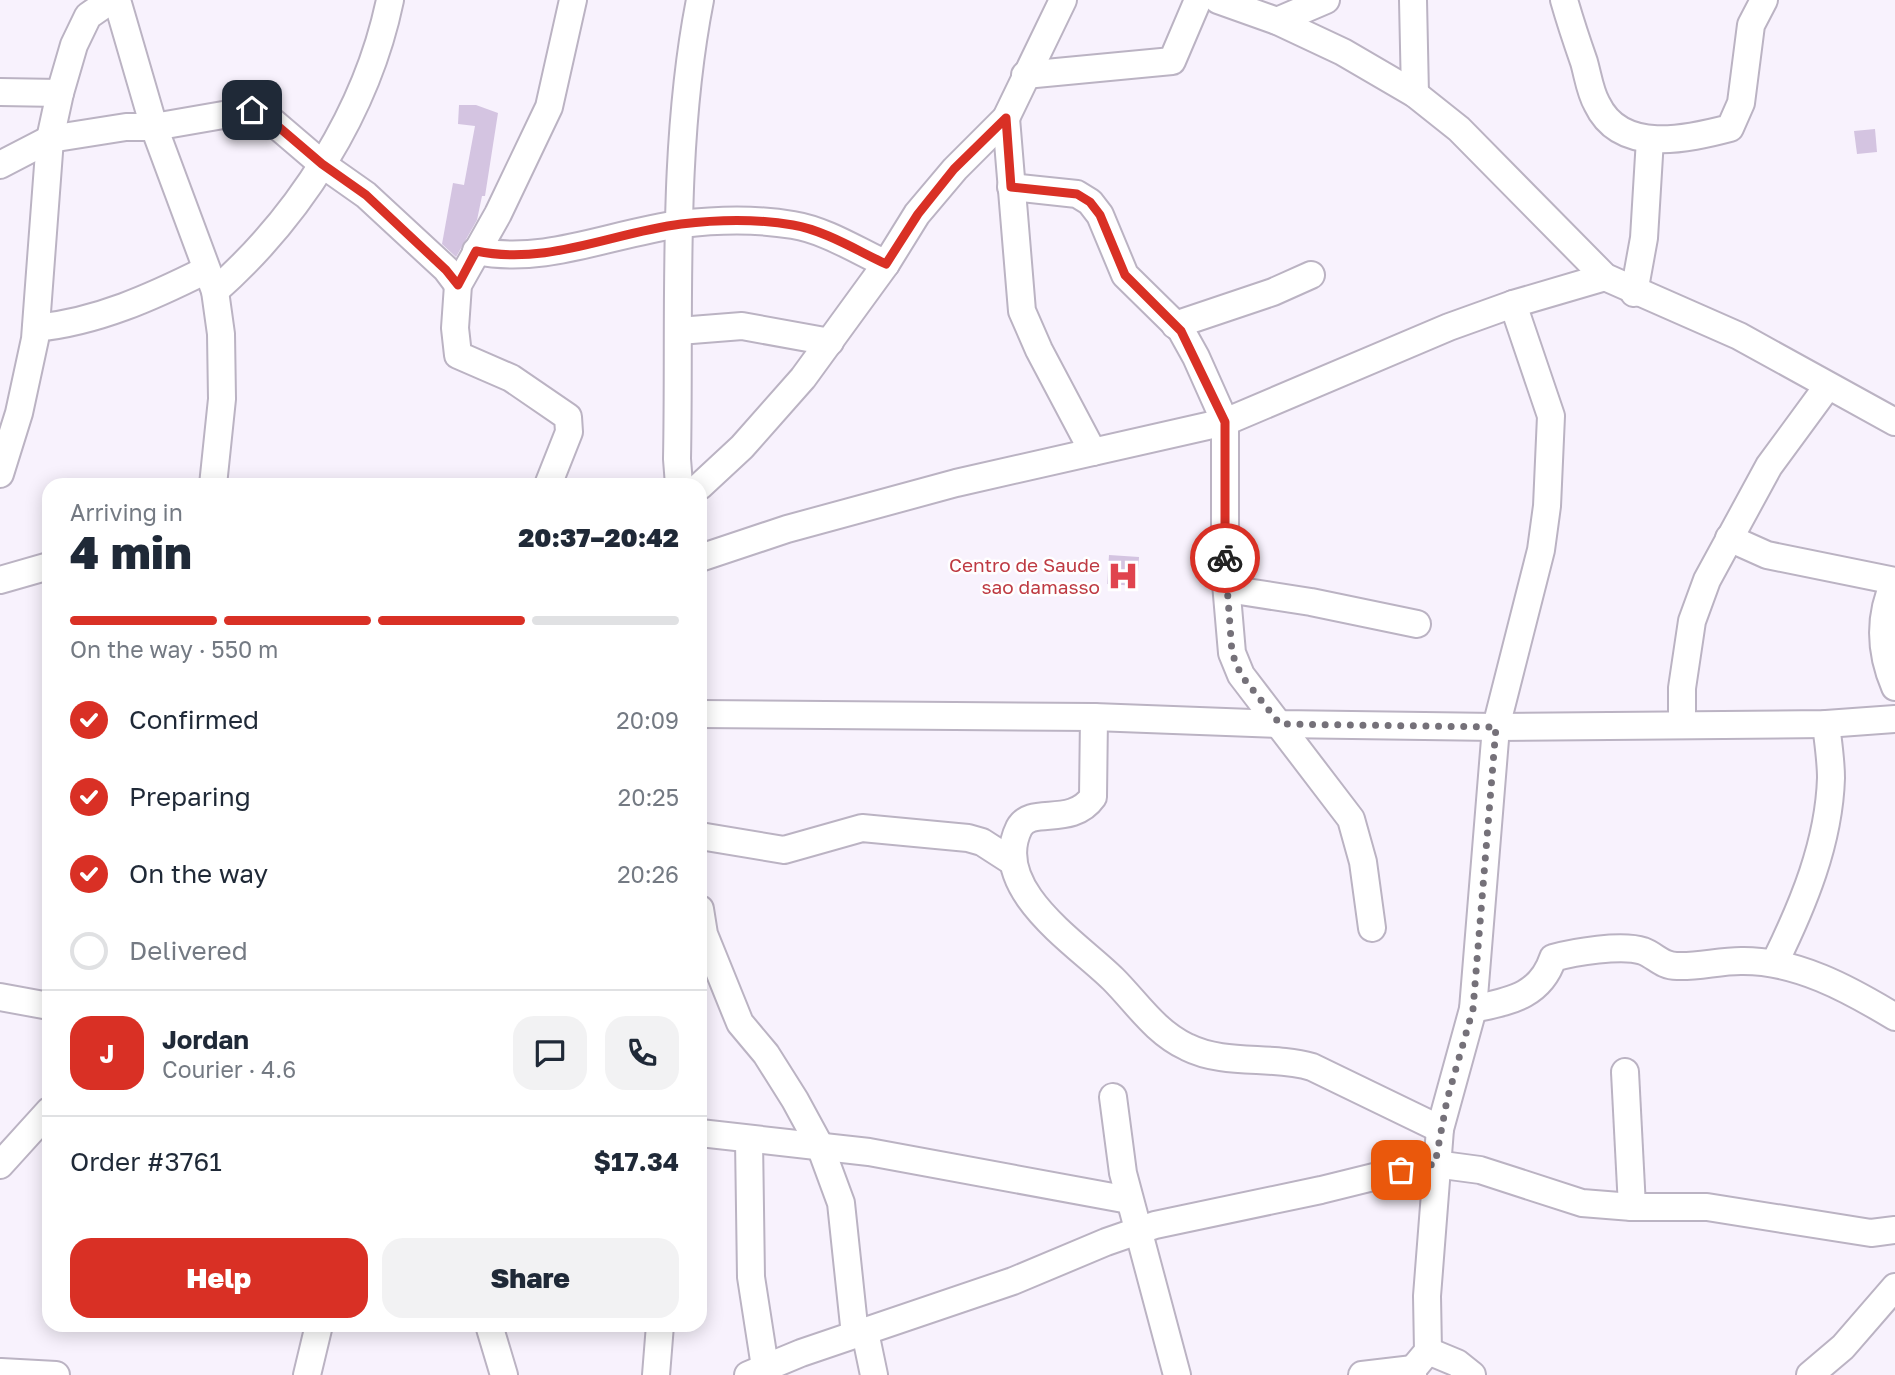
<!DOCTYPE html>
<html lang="en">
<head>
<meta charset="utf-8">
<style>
	body { margin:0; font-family:"Golos Text",sans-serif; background:#f2f2f3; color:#1f2937; height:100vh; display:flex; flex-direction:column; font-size:26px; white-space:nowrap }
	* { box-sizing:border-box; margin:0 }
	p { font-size:23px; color:#747a83 }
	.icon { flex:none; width:38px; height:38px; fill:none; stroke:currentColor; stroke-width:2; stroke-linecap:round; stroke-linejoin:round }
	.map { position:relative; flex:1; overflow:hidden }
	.details { position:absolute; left:42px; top:478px; width:665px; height:854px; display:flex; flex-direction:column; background:#fff; border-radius:21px; box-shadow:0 4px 18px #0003 }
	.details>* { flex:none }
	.pin { position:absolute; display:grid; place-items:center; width:60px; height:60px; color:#fff; margin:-30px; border-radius:14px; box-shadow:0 4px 10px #0006 }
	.courier { position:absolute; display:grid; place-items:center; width:70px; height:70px; margin:-35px; border:5px solid #d93025; border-radius:50%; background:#fff; color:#222; box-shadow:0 2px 9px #0007 }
	.head em { font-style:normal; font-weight:800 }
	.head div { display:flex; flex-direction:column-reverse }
	.head { display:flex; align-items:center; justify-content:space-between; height:119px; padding:0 28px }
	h1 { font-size:46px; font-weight:800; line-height:52px }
	.bar { display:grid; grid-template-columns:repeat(4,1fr); gap:10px 7px; align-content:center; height:84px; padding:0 28px }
	.bar i { height:9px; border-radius:5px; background:#e0e1e3 }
	.bar .active { background:#d93025 }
	.bar p { grid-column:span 4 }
	.line { display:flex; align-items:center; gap:18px; padding:0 28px; border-top:2px solid #e0e1e3 }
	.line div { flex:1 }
	.round { display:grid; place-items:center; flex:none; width:74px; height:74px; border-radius:21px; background:#f2f2f3 }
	ol { padding:0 28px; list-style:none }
	li { display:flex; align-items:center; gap:21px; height:77px }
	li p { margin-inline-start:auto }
	li .icon { padding:7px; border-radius:50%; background:#d93025; color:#fff; stroke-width:4 }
	li:last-child { color:#747a83 }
	li i { width:38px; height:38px; border:4px solid #e0e1e3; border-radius:50% }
	.cta { display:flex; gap:14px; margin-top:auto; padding:14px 28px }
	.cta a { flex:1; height:80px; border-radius:21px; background:#d93025; color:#fff; font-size:28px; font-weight:800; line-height:80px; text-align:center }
	.cta a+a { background:#f2f2f3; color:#1f2937 }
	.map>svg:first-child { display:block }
	.building { fill:#d4c4e1 }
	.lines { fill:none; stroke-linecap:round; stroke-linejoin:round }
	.minor-casing { stroke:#bbb3c3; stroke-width:30 }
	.minor { stroke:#fff; stroke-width:26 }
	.done { stroke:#757179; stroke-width:7; stroke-dasharray:0 12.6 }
	.route { stroke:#d93025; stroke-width:9 }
	.labels { text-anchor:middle; stroke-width:5; stroke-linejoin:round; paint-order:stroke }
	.health-label { font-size:19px; fill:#be3a42; stroke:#fff; text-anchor:end }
</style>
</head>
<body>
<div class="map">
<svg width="1895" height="1375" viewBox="0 0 1895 1375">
	<rect width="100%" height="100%" fill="#f8f2fd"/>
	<g class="building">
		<polygon points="459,105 476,105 498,113 485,196 482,196 477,220 456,257 442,244 453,183 464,185 475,126 458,124"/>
		<polygon points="1875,129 1877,152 1857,154 1854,131"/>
		<polygon points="1109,555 1139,557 1137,586 1107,584"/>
	</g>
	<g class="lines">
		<defs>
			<g id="minor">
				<polyline points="117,0 154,127 215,291 221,334 222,399 213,485"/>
				<polyline points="1218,0 1277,21 1343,52 1415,94 1459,129 1605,277 1739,336 1895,422"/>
				<polyline points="1413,0 1415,94"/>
				<path d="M1564,0C1570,21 1577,42 1584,62C1588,76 1590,92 1597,104C1621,155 1688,139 1730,128L1741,103L1751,25L1764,0"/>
				<polyline points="1277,21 1326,0"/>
				<polyline points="1025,75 1172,61 1198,0"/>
				<polyline points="0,92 60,93"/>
				<polyline points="1006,118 1022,311 1039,350 1093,452"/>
				<polyline points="0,165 50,139 126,127 154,127 252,110 267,117 322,164 366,195 446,269 458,285"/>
				<polyline points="1011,187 1077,194 1090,202 1100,215 1125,275 1181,330 1196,357 1225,422 1225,572 1232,653 1241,675 1351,819 1363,862 1372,928"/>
				<path d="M476,251C547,265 611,233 681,224C715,220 758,219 793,225C825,230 858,251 886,264"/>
				<path d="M215,291C300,216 367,111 390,0"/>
				<polyline points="1634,293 1644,238 1650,139"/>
				<polyline points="1175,325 1273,292 1311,275"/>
				<path d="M36,328C97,322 152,297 206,270"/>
				<polyline points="679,331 742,326 830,342"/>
				<polyline points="0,474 19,413 35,339 50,139 60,93 74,45 88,16 111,0"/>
				<polyline points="548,485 569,432 568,417 511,378 458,355 455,328 458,285 498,214 549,107 573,0"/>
				<path d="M679,485L677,459C680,309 671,147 700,0"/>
				<polyline points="700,486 742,447 803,378 886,264 917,214 955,169 1006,118 1063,0"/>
				<path d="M1729,538L1767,555L1895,581C1878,617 1880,652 1895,687"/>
				<polyline points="700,558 787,529 956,483 1225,422 1449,327 1513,304 1605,277"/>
				<polyline points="0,580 49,566"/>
				<polyline points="1227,589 1311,602 1417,624"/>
				<polyline points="700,714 1094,717 1280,724 1496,727 1826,724 1895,719"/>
				<path d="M1094,717L1093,797C1071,828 1031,805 1019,828C989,889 1078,944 1113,979C1137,1003 1155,1032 1187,1047C1225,1066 1271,1055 1312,1067L1440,1129"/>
				<polyline points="1682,725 1682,688 1692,621 1707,580 1769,466 1827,387"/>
				<polyline points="700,836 784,850 862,828 968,838 982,842 1013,862"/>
				<polyline points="700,909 704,934 740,1023 766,1054 795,1100 820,1146 841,1203 855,1335"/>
				<path d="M1775,962C1803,905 1829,843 1831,778C1831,760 1828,742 1826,724"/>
				<polyline points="0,997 49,1006"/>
				<path d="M1473,1009C1509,1001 1540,997 1553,958C1574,952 1622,944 1643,951C1656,956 1662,966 1677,966C1698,967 1719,961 1741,961C1796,960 1849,989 1895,1017"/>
				<polyline points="1625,1072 1632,1207"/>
				<polyline points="1113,1097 1123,1173 1177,1375"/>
				<polyline points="700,1133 869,1152 1129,1200"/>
				<polyline points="749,1140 751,1277 765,1367"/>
				<polyline points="0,1165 49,1111"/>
				<polyline points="489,1325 504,1375"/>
				<polyline points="865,1332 874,1375"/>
				<polyline points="1428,1351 1457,1363 1472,1375"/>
				<polyline points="1,1372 56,1375"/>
				<polyline points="307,1375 319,1325"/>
				<polyline points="656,1375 660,1325"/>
				<polyline points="748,1375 801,1353 1013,1281 1106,1242 1155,1225 1321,1190 1418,1166 1435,1164 1480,1170 1582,1203 1632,1207 1707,1207 1871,1233 1895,1230"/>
				<polyline points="1362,1375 1413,1369"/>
				<polyline points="1413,1375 1413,1369 1428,1351 1427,1296 1440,1129 1473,1009 1496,727 1541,550 1547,506 1551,416 1513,304"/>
				<polyline points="1810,1375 1843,1347 1895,1287"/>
			</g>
		</defs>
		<use href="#minor" class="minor-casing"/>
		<use href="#minor" class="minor"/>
	</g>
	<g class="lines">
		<polyline class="done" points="1225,558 1232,653 1241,675 1280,724 1496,727 1473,1009 1447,1100 1435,1164 1401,1170"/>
		<path class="route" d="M252,110L267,117L322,164L366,195L446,270L458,285L476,251C547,266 611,233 681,224C715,220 758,219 793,225C824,230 858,251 886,264L918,214L954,169L1006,118L1011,187L1077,194L1090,202L1100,215L1125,275L1181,331L1225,422V558"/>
	</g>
	<defs>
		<symbol id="hospital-bare" viewBox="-9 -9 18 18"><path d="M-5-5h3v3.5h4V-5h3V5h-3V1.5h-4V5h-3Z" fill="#e0444e" stroke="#fff" stroke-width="2.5" paint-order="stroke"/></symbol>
	</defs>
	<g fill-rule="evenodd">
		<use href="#hospital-bare" x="1101" y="554" width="44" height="44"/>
	</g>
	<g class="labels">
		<g class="health-label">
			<text x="1100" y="572">Centro de Saude<tspan x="1100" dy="22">sao damasso</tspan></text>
		</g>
	</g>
</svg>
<div class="pin" style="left:1401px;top:1170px;background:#ea580c"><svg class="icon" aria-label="bag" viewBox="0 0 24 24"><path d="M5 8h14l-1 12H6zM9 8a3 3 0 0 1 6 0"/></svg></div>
<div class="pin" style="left:252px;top:110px;background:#1f2937"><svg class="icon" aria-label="home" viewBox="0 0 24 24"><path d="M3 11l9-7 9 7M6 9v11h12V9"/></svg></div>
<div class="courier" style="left:1225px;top:558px"><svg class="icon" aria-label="bike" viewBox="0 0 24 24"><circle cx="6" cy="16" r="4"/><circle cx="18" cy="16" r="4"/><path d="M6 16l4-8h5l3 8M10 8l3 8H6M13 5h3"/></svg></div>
<section class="details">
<div class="head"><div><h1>4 min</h1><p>Arriving in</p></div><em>20:37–20:42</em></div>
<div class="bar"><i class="active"></i><i class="active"></i><i class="active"></i><i></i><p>On the way · 550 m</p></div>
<ol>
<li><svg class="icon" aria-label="check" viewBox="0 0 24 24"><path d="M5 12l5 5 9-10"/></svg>Confirmed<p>20:09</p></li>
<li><svg class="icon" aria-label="check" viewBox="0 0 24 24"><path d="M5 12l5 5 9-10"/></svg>Preparing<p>20:25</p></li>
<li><svg class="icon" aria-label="check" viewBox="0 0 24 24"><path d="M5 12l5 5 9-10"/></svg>On the way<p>20:26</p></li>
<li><i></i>Delivered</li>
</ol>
<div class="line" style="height:126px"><b class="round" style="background:#d93025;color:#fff">J</b><div><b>Jordan</b><p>Courier · 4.6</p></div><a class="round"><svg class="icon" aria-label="chat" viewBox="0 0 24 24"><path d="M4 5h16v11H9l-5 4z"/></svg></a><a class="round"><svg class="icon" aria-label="phone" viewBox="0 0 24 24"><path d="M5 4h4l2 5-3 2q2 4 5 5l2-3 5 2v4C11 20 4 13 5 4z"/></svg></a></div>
<div class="line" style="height:91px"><div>Order #3761</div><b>$17.34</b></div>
<div class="cta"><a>Help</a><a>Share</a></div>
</section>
</div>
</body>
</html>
